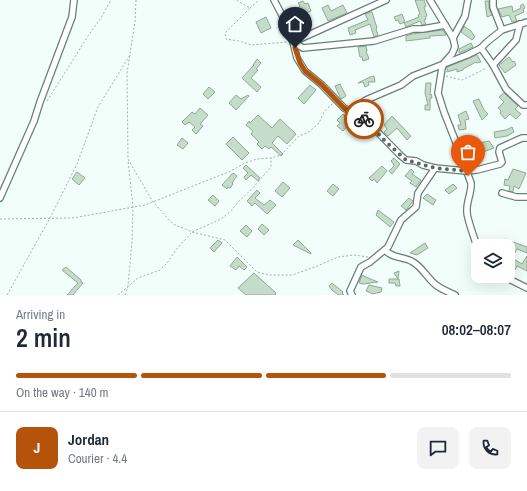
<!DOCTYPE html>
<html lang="en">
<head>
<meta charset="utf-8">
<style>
	body { margin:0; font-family:"Archivo Narrow",sans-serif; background:#f2f2f3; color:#1f2937; height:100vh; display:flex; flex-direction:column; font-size:15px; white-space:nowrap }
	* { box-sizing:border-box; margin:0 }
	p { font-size:13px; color:#747a83 }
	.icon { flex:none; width:22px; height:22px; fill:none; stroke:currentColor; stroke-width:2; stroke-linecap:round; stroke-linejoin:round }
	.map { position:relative; height:295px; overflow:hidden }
	.drawer { display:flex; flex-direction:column; background:#fff; flex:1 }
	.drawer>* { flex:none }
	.tools { position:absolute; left:471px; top:239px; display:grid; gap:8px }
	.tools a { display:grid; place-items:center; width:44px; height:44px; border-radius:8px; background:#fff; box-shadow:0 4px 16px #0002; font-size:20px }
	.pin { position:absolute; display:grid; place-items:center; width:34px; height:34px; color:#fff; margin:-41px -17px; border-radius:50% 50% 50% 0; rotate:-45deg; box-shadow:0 0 4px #0007 }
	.pin .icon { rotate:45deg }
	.courier { position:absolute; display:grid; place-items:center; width:40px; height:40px; margin:-20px; border:3px solid #b45309; border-radius:50%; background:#fff; color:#222; box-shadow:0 1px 5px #0007 }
	.summary em { font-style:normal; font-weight:600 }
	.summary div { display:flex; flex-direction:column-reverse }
	.summary { display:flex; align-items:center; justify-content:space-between; height:68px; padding:0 16px }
	h1 { font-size:26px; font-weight:600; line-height:30px }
	.bar { display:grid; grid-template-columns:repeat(4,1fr); gap:6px 4px; align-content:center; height:48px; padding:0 16px }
	.bar i { height:5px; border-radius:3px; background:#e0e1e3 }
	.bar .current { background:#b45309 }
	.bar p { grid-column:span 4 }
	.line { display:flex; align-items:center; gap:10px; padding:0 16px; border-top:1px solid #e0e1e3 }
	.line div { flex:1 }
	.round { display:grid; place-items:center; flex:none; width:42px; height:42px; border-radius:8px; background:#f2f2f3 }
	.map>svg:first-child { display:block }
	.building { fill:#c5dcca; stroke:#92a897 }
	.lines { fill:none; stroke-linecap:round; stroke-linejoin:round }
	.street-casing { stroke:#658077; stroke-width:8 }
	.path { stroke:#a2aeaa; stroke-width:1; stroke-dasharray:2 2; stroke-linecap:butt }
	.street { stroke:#fff; stroke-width:5.5 }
	.done { stroke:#5c6864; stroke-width:4; stroke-dasharray:0 7.2 }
	.route { stroke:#b45309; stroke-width:5 }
</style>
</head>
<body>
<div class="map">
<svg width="527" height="295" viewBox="0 0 527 295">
	<rect width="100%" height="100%" fill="#f2fefa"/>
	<g class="building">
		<polygon points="415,0 424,0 426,6 424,7 427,16 425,17 426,19 424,20 426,24 422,25 420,21 406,27 404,23 419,17 418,15 420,14"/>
		<polygon points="303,1 305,4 308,3 311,11 299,16 306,31 303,33 302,31 299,32 293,20 290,22 286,13 298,8 300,6 298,3"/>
		<polygon points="485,1 489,1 489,8 492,15 487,17"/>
		<polygon points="523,4 525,8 523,9 524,12 515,16 517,21 512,22 509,15 502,17 498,9 512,6 513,12 521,8 520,6"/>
		<polygon points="328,5 331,11 343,5 347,13 328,21 322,8"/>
		<polygon points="371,12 372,12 377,28 376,29 378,35 374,37 370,24 355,30 356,33 350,35 348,28 368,20 365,14"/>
		<polygon points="402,14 405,22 400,24 398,20 396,21 394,17"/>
		<polygon points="266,17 271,28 261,33 256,22"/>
		<polygon points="464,26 471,31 475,37 472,40 461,32"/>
		<polygon points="443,30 446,35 430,36 430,38 406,41 406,36 412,34"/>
		<polygon points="471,43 473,47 459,53 459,49"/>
		<polygon points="366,46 367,51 366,51 369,59 363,61 362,57 360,57 358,47"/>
		<polygon points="477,55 481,62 477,63 476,62 463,69 463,70 457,72 457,69 447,72 447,67"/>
		<polygon points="509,57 513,62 514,61 516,65 505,73 499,65"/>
		<polygon points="257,59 261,63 256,69 258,70 251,78 261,87 257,92 242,78 254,65 253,65"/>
		<polygon points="374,76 375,82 368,82 369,85 365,87 363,82 358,83 370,77"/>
		<polygon points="426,83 431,83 430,95 431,94 432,98 430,98 430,110 425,110 425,105 428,105 425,93"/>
		<polygon points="340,84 346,96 341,99 335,86"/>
		<polygon points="310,85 316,90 304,104 298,98"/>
		<polygon points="209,87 215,92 208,99 203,94"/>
		<polygon points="504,93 518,106 515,109 521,114 516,119 510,114 505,119 500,113 501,111 498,108 504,102 499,97"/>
		<polygon points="236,95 241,99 248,95 249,96 236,110 229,103"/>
		<polygon points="479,99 484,110 488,114 482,120 473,101"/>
		<polygon points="200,108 208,115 200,124 203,126 196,134 192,130 195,127 189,122 185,125 182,122 192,112 195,114"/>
		<polygon points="466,111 469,119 465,120 466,129 459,130 458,125 461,125 458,115"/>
		<polygon points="343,114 351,122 343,131 337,126 340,123 337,120"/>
		<polygon points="258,115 272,128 280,119 296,134 287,144 278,136 272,143 283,154 281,156 271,147 269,149 265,146 262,149 257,144 259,142 251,134 253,131 246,125 249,121 250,123"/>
		<polygon points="392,116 411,136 407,140 397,128 388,136 384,132 387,129 384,125"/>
		<polygon points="512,127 514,132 507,136 495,138 494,132 506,130"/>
		<polygon points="233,137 249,153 242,160 226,144"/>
		<polygon points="182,138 188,143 183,149 177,145"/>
		<polygon points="489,141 494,148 483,152 481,147 476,148 475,144"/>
		<polygon points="394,158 400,164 392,174 389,171 394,166 394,165 391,161"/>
		<polygon points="246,165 260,178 258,181 251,175 246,180 244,177 248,173 243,168"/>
		<polygon points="382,166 387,171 377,183 374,179 372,181 369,178"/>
		<polygon points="411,169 414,172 412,174 421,180 416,187 410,183 412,181 405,176"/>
		<polygon points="513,169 526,173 519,189 514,186 513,192 509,191 510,186 504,185 505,179 508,180"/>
		<polygon points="77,172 85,178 79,185 72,179"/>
		<polygon points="233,173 237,176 232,183 233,184 230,188 228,187 227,189 222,185"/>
		<polygon points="283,182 290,188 282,197 275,191"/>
		<polygon points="333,184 339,189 333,196 327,191"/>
		<polygon points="453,184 457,188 449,194 445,190"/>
		<polygon points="257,190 260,193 255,198 264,205 270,200 276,205 267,214 255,203 252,206 247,201"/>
		<polygon points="427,194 436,200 433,205 423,198"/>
		<polygon points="213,195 219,201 215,206 208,200"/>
		<polygon points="409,198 413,201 406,210 401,206"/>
		<polygon points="378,210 394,222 390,227 376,215"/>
		<polygon points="262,224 269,230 264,235 258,229"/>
		<polygon points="246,225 252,231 247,237 240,231"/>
		<polygon points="505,239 527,247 527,253 517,249 512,258 522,264 527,256 527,271 517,266 515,270 508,266 508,246 501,246"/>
		<polygon points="218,240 222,243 214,252 210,248"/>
		<polygon points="298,240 311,253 311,254 293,245"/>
		<polygon points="425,243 428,248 417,255 410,253"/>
		<polygon points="237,257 247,267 244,270 239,266 236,270 230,266"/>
		<polygon points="66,267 81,280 81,282 83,283 73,295 67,295 78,283 62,270"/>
		<polygon points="399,271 398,279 399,279 400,286 396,286 395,283 389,283 389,279 398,279 394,273"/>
		<polygon points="254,273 276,293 275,295 246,295 238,288"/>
		<polygon points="362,275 366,277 378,282 363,284 359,283"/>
		<polygon points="332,283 343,292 342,293 344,295 338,295 332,290 329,286"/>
		<polygon points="369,285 382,288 381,292 372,294 371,293 366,291"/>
	</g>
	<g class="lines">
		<defs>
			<g id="street">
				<polyline points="274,0 284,19 293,42 297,58 305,71 322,85 344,108 363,117 400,155 406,160 416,161 423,165 435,168 466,171 477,170 500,164 502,162 499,152 500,148 522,138 527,138"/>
				<polyline points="430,0 453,38"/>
				<path d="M468,0L465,16L453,38L455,47L452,54L444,63L442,68L438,93L444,112L455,140L471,183C472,192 466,202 467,212C467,219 475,240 478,249"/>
				<polyline points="493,0 493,7 502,30"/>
				<polyline points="293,42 303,48 374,41 413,29 423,29 445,25"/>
				<polyline points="293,42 386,0"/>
				<polyline points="481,48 493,65 506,89 523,105 527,105"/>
				<polyline points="493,65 516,40 520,24"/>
				<polyline points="350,111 366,100 401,85 413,76 467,55 481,48 487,42 502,30 527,22"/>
				<polyline points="502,193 516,197 527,197"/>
				<polyline points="0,198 34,121 40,102 72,17 74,0"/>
				<path d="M385,250C393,259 403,256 413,262C423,268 427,278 436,285C441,289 448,292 455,295"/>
				<polyline points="503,276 527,288"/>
				<polyline points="352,295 350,291 361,267 370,262 388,247 401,220 416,207 418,193 435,168"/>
			</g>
		</defs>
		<use href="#street" class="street-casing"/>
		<g class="path">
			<polyline points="136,0 135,22 127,73 128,159 153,202 173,224 192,232 225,240 257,272 270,275 292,275 315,267 338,257 354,255 368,257"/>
			<polyline points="237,0 239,2 250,8 225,33 226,39 239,41 252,45 287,42"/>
			<polyline points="250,8 259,0"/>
			<polyline points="446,76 462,80 487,68"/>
			<polyline points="47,101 88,36 101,18 111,0"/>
			<polyline points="0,219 73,218 145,205 231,171 245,163 257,159 271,158 281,155 299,136 309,132 319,123 324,112 333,103"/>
			<polyline points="7,295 50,218 77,164 98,107 130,55"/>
			<polyline points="118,295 138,278 160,270 168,262 175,251 192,232 221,219 231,211 238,202 252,189 271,167 271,158"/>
			<polyline points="125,295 128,286 132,241 133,207 128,160"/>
		</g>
		<use href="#street" class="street"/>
	</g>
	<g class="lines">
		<polyline class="done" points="364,119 386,142 406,160 435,168 466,171 468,176"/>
		<polyline class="route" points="295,48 300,63 305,71 322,85 344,108 364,119"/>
	</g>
</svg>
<div class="tools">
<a><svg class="icon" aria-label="layers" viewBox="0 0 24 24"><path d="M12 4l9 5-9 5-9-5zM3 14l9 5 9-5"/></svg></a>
</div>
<div class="pin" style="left:468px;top:176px;background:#ea580c"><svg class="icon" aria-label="bag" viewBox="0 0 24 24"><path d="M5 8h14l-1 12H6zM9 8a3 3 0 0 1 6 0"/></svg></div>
<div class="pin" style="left:295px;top:48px;background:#1f2937"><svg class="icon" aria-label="home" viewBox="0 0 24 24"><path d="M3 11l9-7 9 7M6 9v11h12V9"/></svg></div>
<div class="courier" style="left:364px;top:119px"><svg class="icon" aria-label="bike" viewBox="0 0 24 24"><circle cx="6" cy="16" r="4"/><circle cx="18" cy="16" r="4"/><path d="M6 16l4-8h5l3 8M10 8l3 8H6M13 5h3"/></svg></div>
</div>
<section class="drawer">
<div class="summary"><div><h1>2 min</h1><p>Arriving in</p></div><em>08:02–08:07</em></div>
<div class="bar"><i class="current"></i><i class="current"></i><i class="current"></i><i></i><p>On the way · 140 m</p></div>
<div class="line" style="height:72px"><b class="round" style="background:#b45309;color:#fff">J</b><div><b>Jordan</b><p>Courier · 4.4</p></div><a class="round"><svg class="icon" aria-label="chat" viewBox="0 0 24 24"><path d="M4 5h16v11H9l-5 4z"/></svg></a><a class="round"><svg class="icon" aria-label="phone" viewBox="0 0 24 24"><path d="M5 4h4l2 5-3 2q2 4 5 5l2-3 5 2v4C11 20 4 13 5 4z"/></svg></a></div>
</section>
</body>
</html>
